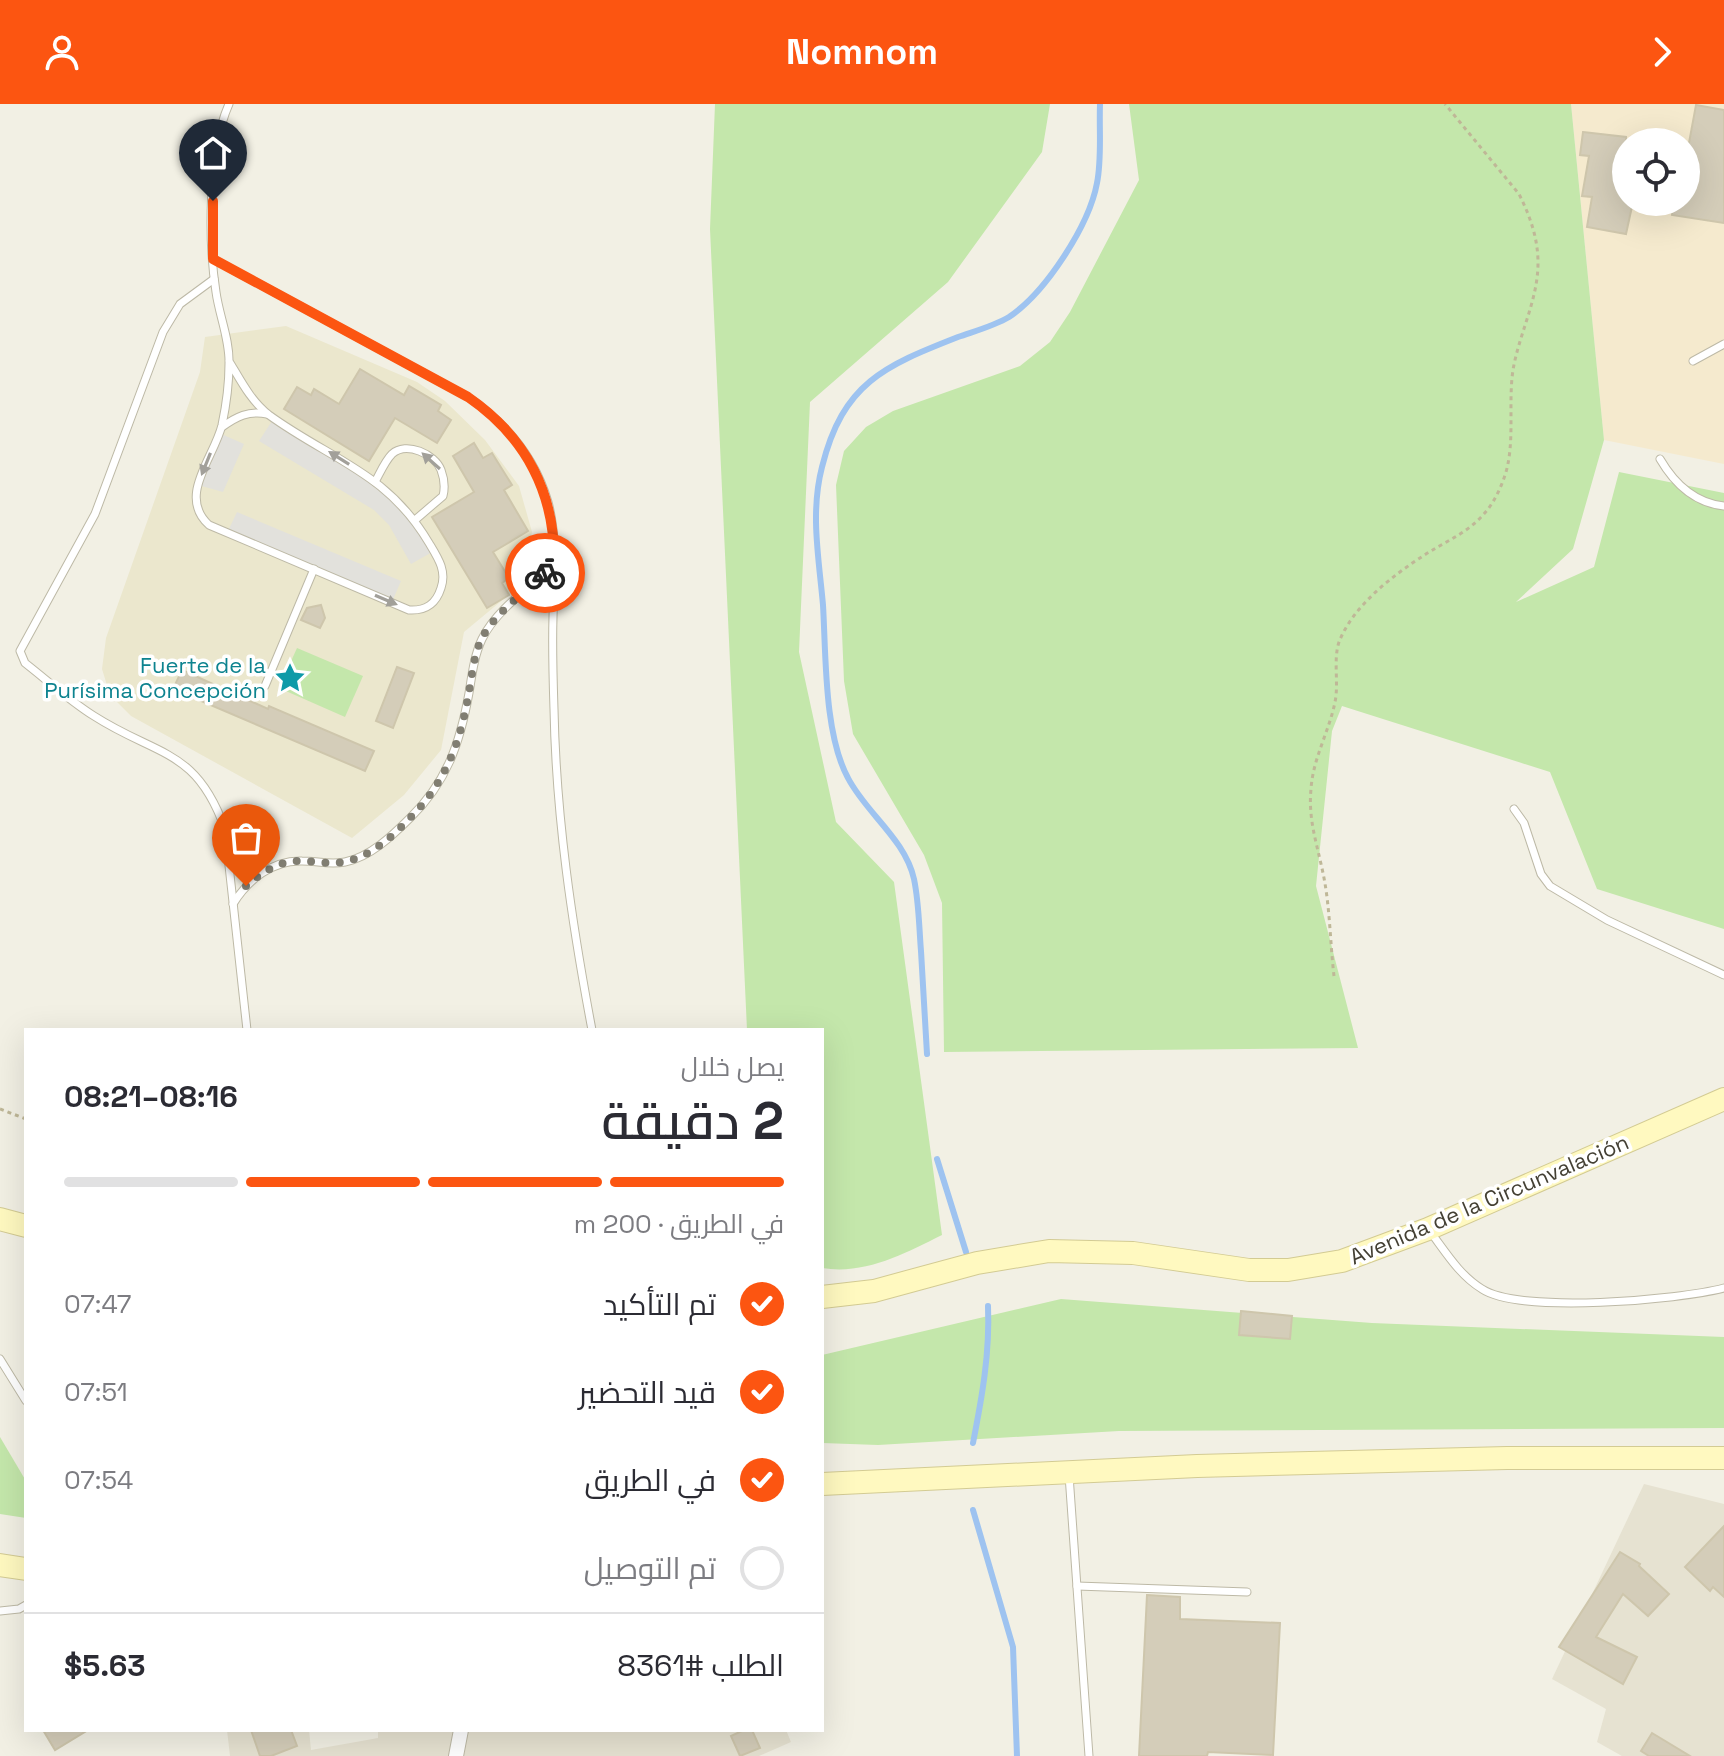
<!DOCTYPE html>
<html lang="ar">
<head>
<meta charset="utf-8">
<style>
	body { margin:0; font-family:"Space Grotesk",Cairo,sans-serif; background:#f7f7f7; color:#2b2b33; direction:rtl; height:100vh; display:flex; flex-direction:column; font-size:30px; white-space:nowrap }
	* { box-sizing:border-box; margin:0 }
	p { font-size:26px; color:#7c7c81 }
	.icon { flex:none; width:44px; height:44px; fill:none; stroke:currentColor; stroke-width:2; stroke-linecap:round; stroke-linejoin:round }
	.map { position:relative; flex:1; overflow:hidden; direction:ltr }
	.sheet { position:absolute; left:24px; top:924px; width:800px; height:704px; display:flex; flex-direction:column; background:#fff; border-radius:0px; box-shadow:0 8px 32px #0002; direction:rtl }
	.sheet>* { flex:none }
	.tools { position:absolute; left:1612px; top:24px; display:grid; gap:16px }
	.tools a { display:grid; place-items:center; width:88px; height:88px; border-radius:50%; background:#fff; box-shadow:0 8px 32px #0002; font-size:40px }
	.pin { position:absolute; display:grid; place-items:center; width:68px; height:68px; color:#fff; margin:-82px -34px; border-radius:50% 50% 50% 0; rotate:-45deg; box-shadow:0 0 8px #0007 }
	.pin .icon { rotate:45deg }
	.courier { position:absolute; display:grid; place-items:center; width:80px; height:80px; margin:-40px; border:6px solid #fc5511; border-radius:50%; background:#fff; color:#222; box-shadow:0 2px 10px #0007 }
	.overview em { font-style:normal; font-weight:600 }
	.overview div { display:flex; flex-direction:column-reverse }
	.overview { display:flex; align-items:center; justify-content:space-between; height:136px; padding:0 40px }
	h1 { font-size:52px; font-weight:600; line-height:60px }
	.bar { display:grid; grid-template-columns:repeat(4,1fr); gap:12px 8px; align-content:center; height:96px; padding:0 40px }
	.bar i { height:10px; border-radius:6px; background:#e1e1e2 }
	.bar .on { background:#fc5511 }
	.bar p { grid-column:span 4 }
	.line { display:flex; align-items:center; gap:20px; padding:0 40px; border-top:2px solid #e1e1e2 }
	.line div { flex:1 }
	ol { padding:0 40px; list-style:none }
	li { display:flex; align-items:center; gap:24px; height:88px }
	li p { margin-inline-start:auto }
	li .icon { padding:8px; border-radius:50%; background:#fc5511; color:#fff; stroke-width:4 }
	li:last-child { color:#7c7c81 }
	li i { width:44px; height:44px; border:4px solid #e1e1e2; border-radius:50% }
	header { display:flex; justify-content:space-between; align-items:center; height:104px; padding:0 40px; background:#fc5511; color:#fff; font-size:36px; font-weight:600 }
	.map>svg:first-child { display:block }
	.residential { fill:#e6e2d1 }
	.commercial { fill:#f5eace; fill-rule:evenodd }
	.education { fill:#ebe7cd }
	.green { fill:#c4e7ab }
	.parking { fill:#e2e1dc }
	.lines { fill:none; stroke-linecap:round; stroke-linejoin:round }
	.stream { stroke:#9ec3f0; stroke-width:6 }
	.building { fill:#d4cdb9; stroke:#cec6ac; stroke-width:2 }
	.lane-casing { stroke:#bdb9a6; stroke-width:9 }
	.street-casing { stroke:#bdb9a6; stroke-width:16 }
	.secondary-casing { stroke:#d3cb93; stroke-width:24 }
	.path { stroke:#bfb797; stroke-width:3; stroke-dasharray:4 4; stroke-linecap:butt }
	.lane { stroke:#fff; stroke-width:7 }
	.street { stroke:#fff; stroke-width:14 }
	.secondary { stroke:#fff9c0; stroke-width:22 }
	.oneway { fill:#a2a09a }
	.done { stroke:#817e72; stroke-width:8; stroke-dasharray:0 14.4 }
	.route { stroke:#fc5511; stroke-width:10 }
	.labels { text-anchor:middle; stroke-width:7; stroke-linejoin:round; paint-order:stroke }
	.culture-label { font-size:22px; fill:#0d838f; stroke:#fff; text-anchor:end }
	.street-label { font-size:22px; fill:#444034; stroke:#fff }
</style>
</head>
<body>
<header><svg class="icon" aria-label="forward" viewBox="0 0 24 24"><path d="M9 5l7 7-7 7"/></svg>Nomnom<svg class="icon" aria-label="person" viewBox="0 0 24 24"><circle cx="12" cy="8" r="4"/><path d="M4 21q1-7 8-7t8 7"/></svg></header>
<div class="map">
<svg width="1724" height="1652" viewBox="0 0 1724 1652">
	<rect width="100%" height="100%" fill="#f2f0e4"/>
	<g class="residential">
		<polygon points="1644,1380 1724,1400 1724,1652 1622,1652 1597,1638 1606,1605 1552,1575"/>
		<polygon points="227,1626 309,1626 311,1646 378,1634 378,1626 786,1626 791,1638 759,1652 230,1652"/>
	</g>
	<path class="commercial" d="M1571,0H1724V360L1604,336ZM1626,38H1686V98H1626Z"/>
	<polygon class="education" points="286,222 417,278 445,297 485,336 519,382 532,428 517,484 464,528 441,646 404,691 352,734 131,612 110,591 102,565 106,534 200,268 205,233"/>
	<g class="green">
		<path d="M715,0H1050L1042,48L948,178L810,298L799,548L836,718L894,778L942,1131C904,1150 865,1171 822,1164V926H747L710,125Z"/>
		<polygon points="1129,0 1571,0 1604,336 1573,445 1516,498 1594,463 1619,368 1724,389 1724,825 1597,785 1550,668 1342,602 1332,627 1316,782 1358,944 944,948 942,799 924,751 853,630 844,577 836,381 844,347 866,323 893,307 1020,262 1050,238 1070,208 1139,76"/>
		<polygon points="297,544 363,572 345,613 279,584"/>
		<polygon points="1061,1195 1372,1219 1724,1233 1724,1324 1119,1327 878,1341 822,1339 822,1251"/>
		<polygon points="0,1333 26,1377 26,1414 0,1410"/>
	</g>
	<g class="parking">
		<polygon points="274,314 363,369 407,406 434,447 411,460 389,421 374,406 259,337"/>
		<polygon points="219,329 244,340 223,388 198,381"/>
		<polygon points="237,408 401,477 392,498 227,429"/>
	</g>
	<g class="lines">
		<g class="stream">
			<path d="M927,950C925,916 923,882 921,847C919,823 919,799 914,775C905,735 866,709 848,674C824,630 826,551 823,501C819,455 810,409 822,363C843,279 884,262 958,233C975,227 994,222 1009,213C1045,189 1089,122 1097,79C1102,54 1099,26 1100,0"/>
			<polyline points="937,1055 966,1148"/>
			<path d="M973,1339C982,1293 990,1249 988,1202"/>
			<polyline points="973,1406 1013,1543 1017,1652"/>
		</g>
	</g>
	<g class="building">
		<polygon points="1696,1 1724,6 1724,119 1672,111 1674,98 1686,98 1686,55"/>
		<polygon points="1583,28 1626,33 1626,98 1633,98 1626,130 1587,123 1592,93 1582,92 1589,52 1580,51"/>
		<polygon points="360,265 404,291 409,282 441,301 438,307 451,316 437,339 395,314 369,357 284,305 297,283 311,291 314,285 339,300"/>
		<polygon points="474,339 483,354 492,349 512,381 504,386 528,427 493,448 509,474 502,479 509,491 487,504 432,413 474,388 453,352"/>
		<polygon points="321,501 325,514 320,524 301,516 307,504"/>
		<polygon points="397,563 414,569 393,624 376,617"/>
		<polygon points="182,566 268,605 269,602 374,647 365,667 173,585"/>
		<polygon points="1241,1207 1292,1212 1290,1235 1239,1231"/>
		<polygon points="1724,1422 1724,1493 1713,1483 1710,1487 1685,1463"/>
		<polygon points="1620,1448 1640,1460 1639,1462 1669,1490 1648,1512 1623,1490 1596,1533 1637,1553 1623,1580 1559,1543"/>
		<polygon points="1147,1491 1180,1493 1180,1515 1280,1519 1273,1651 1208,1648 1207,1652 1139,1652"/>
		<polygon points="43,1626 88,1626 55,1646"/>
		<polygon points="251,1626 291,1626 297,1642 271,1652 260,1652"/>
		<polygon points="744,1626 752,1626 760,1644 740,1652 731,1632"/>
		<polygon points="1652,1629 1690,1652 1649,1652 1641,1647"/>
	</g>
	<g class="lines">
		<defs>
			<g id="lane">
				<path d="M229,0C208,47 208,137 216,188C219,211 230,236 229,260C229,279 226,302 222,321C214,354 177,392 209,421L409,506C426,507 436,500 441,484C447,467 438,454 429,439C387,368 331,356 269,311C251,297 241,277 229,257"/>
				<path d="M213,155L468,293C506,319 535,353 548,398C558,435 554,475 553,513C552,544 553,574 554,605C556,713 572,820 592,926"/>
				<path d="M214,175L180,200L163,228L95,410L20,547L25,559C48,577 70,597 94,612C158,653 196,644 225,725L247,926"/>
				<polyline points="1693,257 1724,240"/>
				<path d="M222,323C236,313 249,306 267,310"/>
				<path d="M1660,355C1674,379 1695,399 1724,402"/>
				<path d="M375,378C380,369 385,357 392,350C406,337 435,350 441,366C444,374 445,384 443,392L415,416"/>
				<polyline points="265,582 314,465"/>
				<polyline points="1514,705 1524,719 1541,770 1550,782 1607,816 1724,871"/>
				<path d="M233,800C248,776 272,756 302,757C317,757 330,761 345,758C370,753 392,732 410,714C447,678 460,639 469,589C472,571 474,552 482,535C496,506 530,483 554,461"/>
				<path d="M1429,1126C1445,1147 1459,1171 1482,1185C1520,1210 1679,1196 1724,1184"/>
				<polyline points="0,1255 26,1297"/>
				<polyline points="1069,1371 1089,1652"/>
				<polyline points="1077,1482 1247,1488"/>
				<polyline points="0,1507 19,1505 26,1501"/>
			</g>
			<polyline id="street" points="456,1652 461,1626"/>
			<g id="secondary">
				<polyline points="0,1115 26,1122"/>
				<polyline points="822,1193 874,1187 977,1159 1049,1147 1133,1149 1249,1166 1288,1166 1342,1157 1428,1125 1724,995"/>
				<polyline points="822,1380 1197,1362 1507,1354 1724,1354"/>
				<polyline points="0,1461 26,1465"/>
			</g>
		</defs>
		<use href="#lane" class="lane-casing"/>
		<use href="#street" class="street-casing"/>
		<use href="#secondary" class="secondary-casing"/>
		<g class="path">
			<path d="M1334,872C1330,838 1330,802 1323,769C1317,740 1308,715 1311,685C1313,654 1329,628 1335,598C1339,579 1333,556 1339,538C1353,502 1392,472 1423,452C1444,438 1466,430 1483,411C1494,399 1501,384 1506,368C1515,336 1508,299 1513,266C1519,230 1538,196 1538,159C1538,134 1530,112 1519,90L1445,0"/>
			<polyline points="0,1005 26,1015"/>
		</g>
		<use href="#lane" class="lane"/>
		<use href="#street" class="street"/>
		<use href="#secondary" class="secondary"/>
	</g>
	<defs><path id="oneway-solid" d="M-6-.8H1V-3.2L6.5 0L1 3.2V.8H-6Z" transform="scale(2)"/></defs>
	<g class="oneway">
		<use href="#oneway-solid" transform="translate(339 354) rotate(-148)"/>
		<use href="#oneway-solid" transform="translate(431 357) rotate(-138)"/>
		<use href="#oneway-solid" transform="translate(206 360) rotate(112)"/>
		<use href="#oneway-solid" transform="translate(386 496) rotate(23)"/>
	</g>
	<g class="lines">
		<path class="done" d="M246,782C263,767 282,755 306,757C320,758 334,761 348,757C373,751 395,730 412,712C445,678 460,639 468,593C472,574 473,552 482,534C495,509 524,489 545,469"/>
		<path class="route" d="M213,97V155L468,293C526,333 556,390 554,461L545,469"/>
	</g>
	<defs>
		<symbol id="sight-bare" viewBox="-9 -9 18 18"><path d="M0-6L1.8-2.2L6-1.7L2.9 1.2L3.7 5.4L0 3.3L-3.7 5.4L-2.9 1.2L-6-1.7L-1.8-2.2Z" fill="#0f9aa8" stroke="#fff" stroke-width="2.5" paint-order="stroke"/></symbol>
	</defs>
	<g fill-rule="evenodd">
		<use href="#sight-bare" x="268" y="552" width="44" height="44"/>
	</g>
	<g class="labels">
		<g class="culture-label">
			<text x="266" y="569">Fuerte de la<tspan x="266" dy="25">Purísima Concepción</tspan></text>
		</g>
		<g class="street-label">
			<text transform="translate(1489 1095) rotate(-23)" y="8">Avenida de la Circunvalación</text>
		</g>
	</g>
</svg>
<div class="tools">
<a><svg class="icon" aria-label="locate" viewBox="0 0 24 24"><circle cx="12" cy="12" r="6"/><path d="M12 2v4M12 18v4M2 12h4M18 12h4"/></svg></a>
</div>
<div class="pin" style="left:246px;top:782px;background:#ea580c"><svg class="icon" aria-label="bag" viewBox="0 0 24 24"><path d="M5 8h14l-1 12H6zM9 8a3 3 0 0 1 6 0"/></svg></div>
<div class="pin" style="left:213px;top:97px;background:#1f2937"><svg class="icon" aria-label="home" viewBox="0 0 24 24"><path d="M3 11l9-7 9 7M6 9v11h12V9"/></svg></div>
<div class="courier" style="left:545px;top:469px"><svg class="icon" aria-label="bike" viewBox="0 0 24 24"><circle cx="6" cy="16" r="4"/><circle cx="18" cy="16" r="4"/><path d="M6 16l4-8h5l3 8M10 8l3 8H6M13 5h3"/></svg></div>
<section class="sheet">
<div class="overview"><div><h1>2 دقيقة</h1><p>يصل خلال</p></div><em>08:16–08:21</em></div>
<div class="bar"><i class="on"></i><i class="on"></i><i class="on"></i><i></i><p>في الطريق · 200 m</p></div>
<ol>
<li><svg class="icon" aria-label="check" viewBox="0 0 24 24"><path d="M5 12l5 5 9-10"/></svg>تم التأكيد<p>07:47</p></li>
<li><svg class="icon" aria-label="check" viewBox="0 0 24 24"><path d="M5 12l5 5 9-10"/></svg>قيد التحضير<p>07:51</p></li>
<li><svg class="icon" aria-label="check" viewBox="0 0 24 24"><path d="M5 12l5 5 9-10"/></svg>في الطريق<p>07:54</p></li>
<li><i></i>تم التوصيل</li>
</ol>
<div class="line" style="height:104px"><div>الطلب #8361</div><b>$5.63</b></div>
</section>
</div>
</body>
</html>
